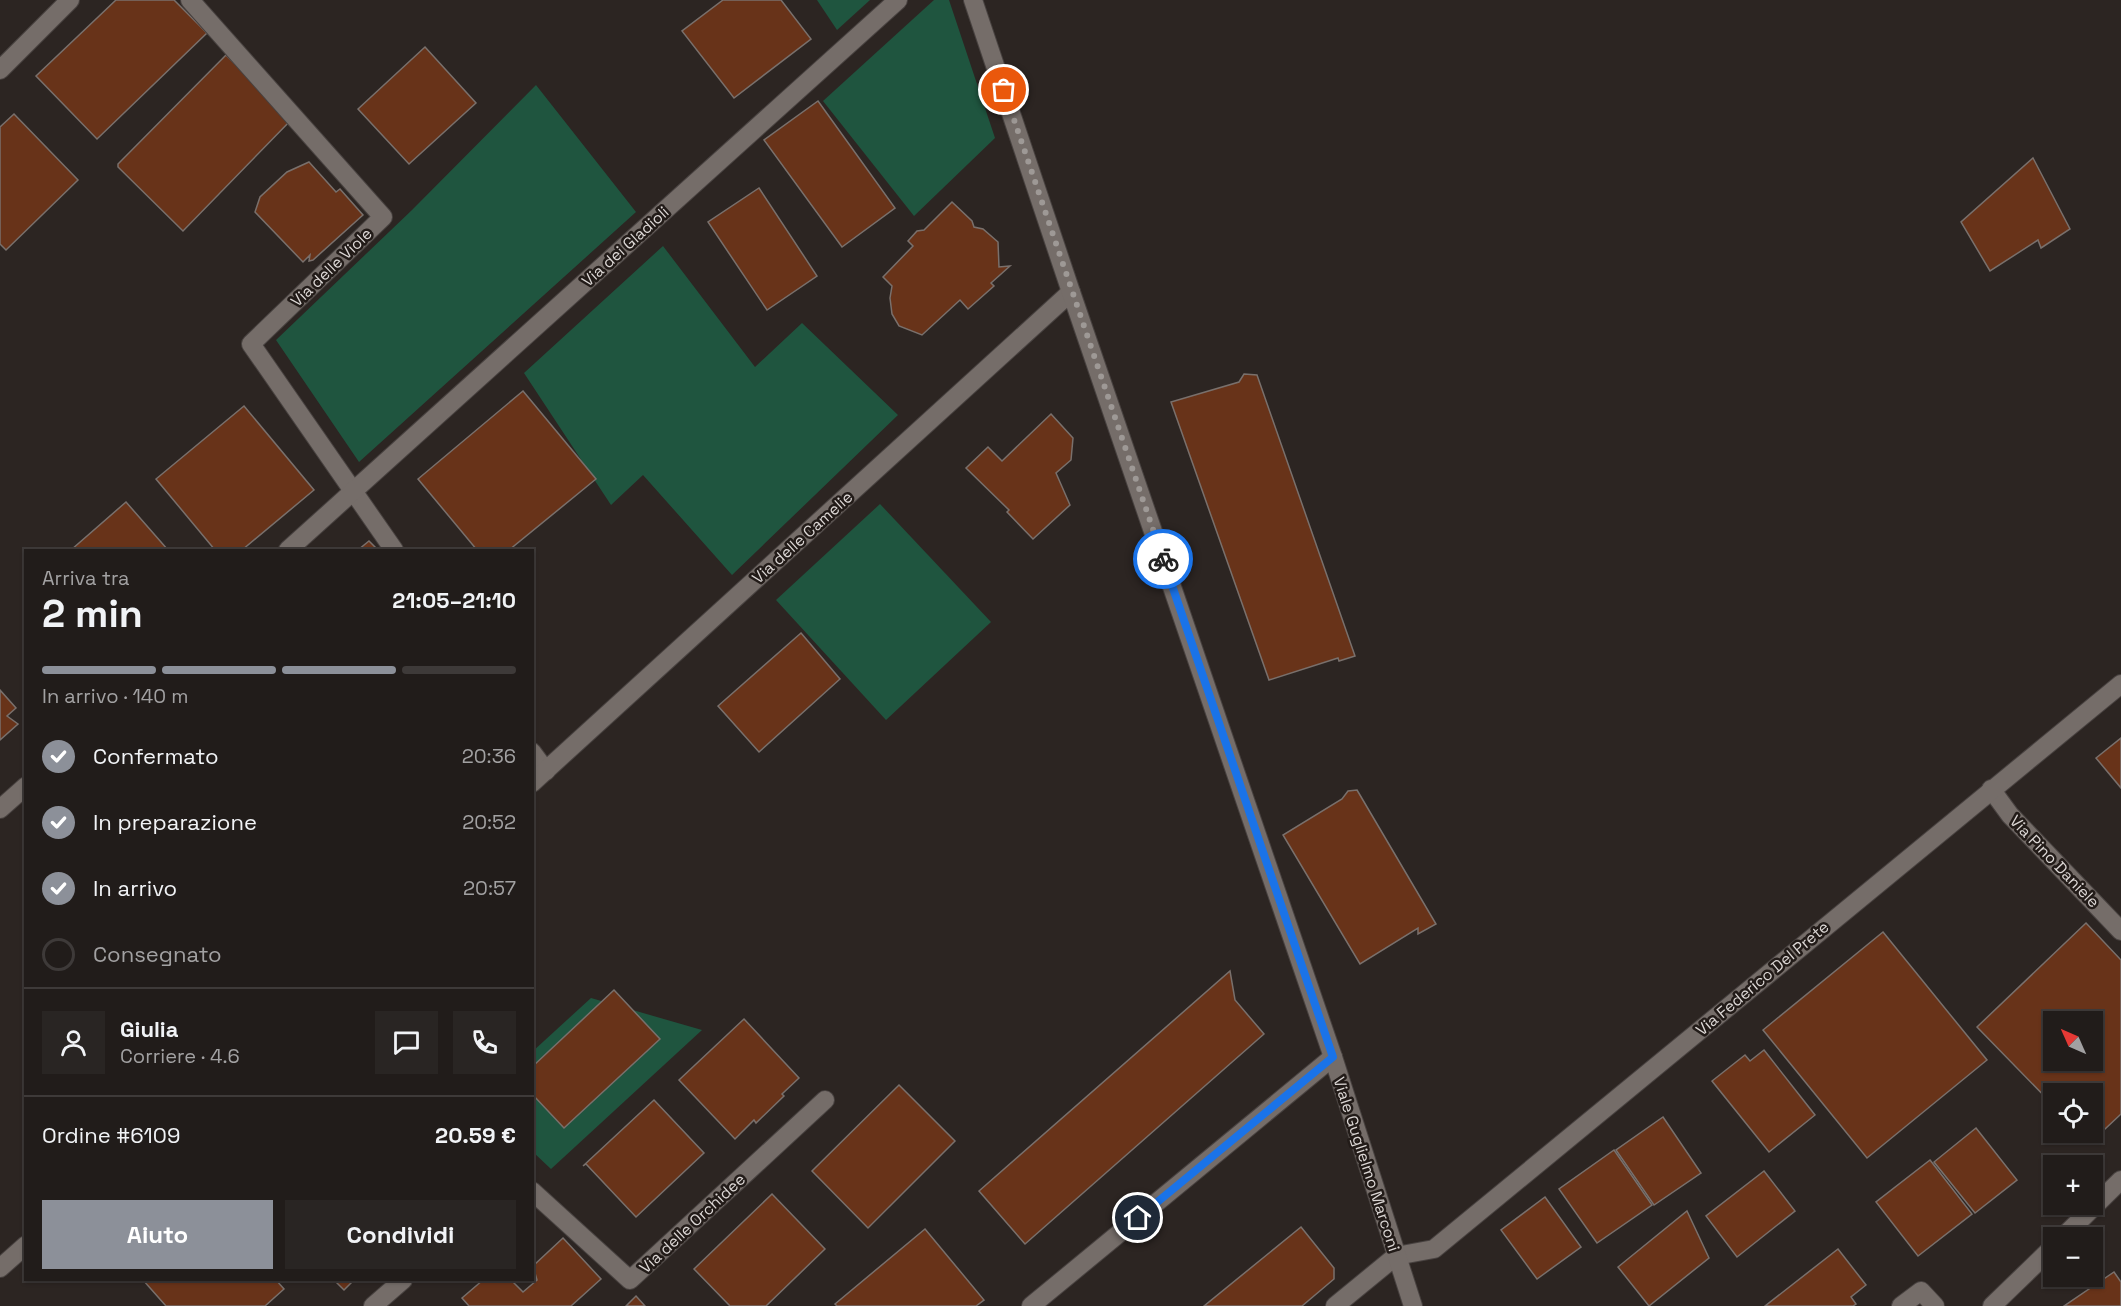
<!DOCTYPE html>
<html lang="it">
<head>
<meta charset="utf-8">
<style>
	body { margin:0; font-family:"Space Grotesk",sans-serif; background:#292523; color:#f1f3f6; height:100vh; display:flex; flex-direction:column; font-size:22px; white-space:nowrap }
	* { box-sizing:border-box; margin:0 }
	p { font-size:20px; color:#a2a1a2 }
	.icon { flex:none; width:33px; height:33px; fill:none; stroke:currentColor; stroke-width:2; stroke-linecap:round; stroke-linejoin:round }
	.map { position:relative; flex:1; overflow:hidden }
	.sheet { position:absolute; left:24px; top:549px; width:510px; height:732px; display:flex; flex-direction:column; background:#211c1a; border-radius:0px; box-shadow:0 2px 4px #0004,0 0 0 2px #3e3a39 }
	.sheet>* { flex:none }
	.needle { width:39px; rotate:315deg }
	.controls { position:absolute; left:2043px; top:1011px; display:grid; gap:12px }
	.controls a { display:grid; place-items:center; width:60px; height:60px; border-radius:0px; background:#211c1a; box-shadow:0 2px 4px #0004,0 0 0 2px #3e3a39; font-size:30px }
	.pin { position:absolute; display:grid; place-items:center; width:51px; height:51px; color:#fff; margin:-26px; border:3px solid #fff; border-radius:50%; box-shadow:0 2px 6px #0007 }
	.courier { position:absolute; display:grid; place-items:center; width:60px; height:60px; margin:-30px; border:4px solid #1a73e8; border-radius:50%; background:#fff; color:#222; box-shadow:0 2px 8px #0007 }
	.summary em { font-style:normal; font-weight:600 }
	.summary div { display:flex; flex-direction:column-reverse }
	.summary { display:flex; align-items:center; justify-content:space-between; height:102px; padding:0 18px }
	h1 { font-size:39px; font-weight:600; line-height:45px }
	.bar { display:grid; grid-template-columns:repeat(4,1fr); gap:9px 6px; align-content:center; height:72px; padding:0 18px }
	.bar i { height:8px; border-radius:4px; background:#3e3a39 }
	.bar .selected { background:#8c9099 }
	.bar p { grid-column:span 4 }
	.line { display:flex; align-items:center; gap:15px; padding:0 18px; border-top:2px solid #3e3a39 }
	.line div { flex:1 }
	.round { display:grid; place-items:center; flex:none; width:63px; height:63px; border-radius:0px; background:#292523 }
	ol { padding:0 18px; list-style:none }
	li { display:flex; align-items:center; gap:18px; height:66px }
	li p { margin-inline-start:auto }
	li .icon { padding:6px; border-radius:50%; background:#8c9099; color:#fff; stroke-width:4 }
	li:last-child { color:#a2a1a2 }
	li i { width:33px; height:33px; border:3px solid #3e3a39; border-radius:50% }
	.cta { display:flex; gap:12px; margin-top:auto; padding:12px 18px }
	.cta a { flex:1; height:69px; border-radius:0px; background:#8c9099; color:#fff; font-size:24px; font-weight:600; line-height:69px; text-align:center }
	.cta a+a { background:#292523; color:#f1f3f6 }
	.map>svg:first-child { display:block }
	.green { fill:#1f553f }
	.building { fill:#683319; stroke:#79706c; stroke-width:1.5; fill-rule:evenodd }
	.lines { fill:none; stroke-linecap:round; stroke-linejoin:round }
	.street-casing { stroke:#484240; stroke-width:20 }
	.secondary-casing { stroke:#484240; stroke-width:20 }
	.street { stroke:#756d69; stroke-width:18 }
	.secondary { stroke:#756d69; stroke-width:18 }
	.done { stroke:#9e9996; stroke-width:6; stroke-dasharray:0 10.8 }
	.route { stroke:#1a73e8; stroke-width:8 }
	.labels { text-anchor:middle; stroke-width:5; stroke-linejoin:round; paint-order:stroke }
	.street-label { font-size:16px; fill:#dcd7d5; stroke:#221b18 }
</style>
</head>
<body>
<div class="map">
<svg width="2121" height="1306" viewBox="0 0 2121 1306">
	<rect width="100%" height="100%" fill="#2c2522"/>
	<g class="green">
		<polygon points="817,0 870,0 837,30"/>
		<polygon points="934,0 949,0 995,138 914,216 823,101"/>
		<polygon points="536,85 636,212 359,462 276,340 412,210"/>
		<polygon points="663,246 755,367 802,323 898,415 732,575 643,475 611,505 524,373"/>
		<polygon points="880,504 991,622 886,720 776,600"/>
		<polygon points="591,998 702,1030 551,1169 533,1152 532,1052"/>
	</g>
	<g class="building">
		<polygon points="116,0 174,0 207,33 97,139 36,76"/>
		<polygon points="723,0 781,0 811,39 734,98 682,31"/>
		<polygon points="425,47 476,103 409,164 358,109"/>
		<polygon points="226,55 292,119 183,231 118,167 118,164"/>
		<polygon points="818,101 895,208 842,247 764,140"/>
		<polygon points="14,114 78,180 6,250 0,244 0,127"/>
		<polygon points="2033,158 2070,229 2041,248 2038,240 1990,271 1961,222"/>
		<polygon points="309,162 336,192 340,189 363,215 313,260 309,261 310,255 303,262 255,212 260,197 287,172"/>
		<polygon points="759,188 817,276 767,310 708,222"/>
		<polygon points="952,202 972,221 974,227 983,229 998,242 999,267 1010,266 991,283 994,286 968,309 960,300 922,335 899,326 892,314 890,298 892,286 883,277 913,246 908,241 917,231 924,230"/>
		<polygon points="1244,374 1257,375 1355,656 1339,661 1338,658 1269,680 1171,402 1239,382"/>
		<polygon points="523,391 596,479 509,550 477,550 418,479"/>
		<polygon points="244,406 314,490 242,550 215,550 156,479"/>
		<polygon points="1051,414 1073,438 1071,460 1056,473 1070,505 1033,539 1007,512 1009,510 966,468 988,447 1002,461"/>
		<polygon points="126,502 168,550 71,550"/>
		<polygon points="369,541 378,550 358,550"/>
		<polygon points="801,633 840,679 759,752 718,706"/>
		<polygon points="0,690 16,708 7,716 18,724 0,740"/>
		<polygon points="2121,738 2121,788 2096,758"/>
		<polygon points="1357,790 1436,924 1418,934 1418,928 1360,964 1283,835 1342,799 1348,791"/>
		<path d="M2086,923L2121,960V1114L2089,1144L2078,1132H2092V1094H2054V1106L1977,1027ZM2054,1022H2092V1060H2054Z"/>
		<polygon points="1883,932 1987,1060 1867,1158 1763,1030"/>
		<polygon points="1230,971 1235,1000 1264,1034 1025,1244 979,1191"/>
		<polygon points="614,990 660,1039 564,1128 532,1094 532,1067"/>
		<polygon points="744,1019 799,1078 782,1094 784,1096 756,1123 754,1120 735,1139 679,1080"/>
		<polygon points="1764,1050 1815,1115 1769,1152 1712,1081 1745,1055 1750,1061"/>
		<polygon points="899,1085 955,1141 868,1228 812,1171"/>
		<polygon points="654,1100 704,1153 636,1217 586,1164 583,1166"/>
		<polygon points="1663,1117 1701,1173 1654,1205 1616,1150"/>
		<polygon points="1976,1128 2017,1180 1975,1213 1934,1162"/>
		<polygon points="1614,1150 1652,1205 1597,1243 1559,1189"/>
		<polygon points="1930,1160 1972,1214 1918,1256 1876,1202"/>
		<polygon points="1764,1171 1795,1211 1737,1257 1706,1216"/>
		<polygon points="772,1194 825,1249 766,1306 730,1306 694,1269"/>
		<polygon points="1545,1197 1581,1247 1537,1279 1501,1230"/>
		<polygon points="1687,1211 1709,1258 1649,1306 1618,1267"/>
		<polygon points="1301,1227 1334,1268 1334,1279 1302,1306 1204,1306"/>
		<polygon points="925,1229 984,1300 976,1306 837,1306 835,1304"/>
		<polygon points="563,1238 601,1279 571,1306 469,1306 462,1298 483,1280 511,1280 523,1292 537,1280 533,1266"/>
		<polygon points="1838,1249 1866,1285 1851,1297 1856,1304 1853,1306 1765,1306"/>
		<polygon points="2114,1272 2121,1282 2121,1306 2064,1306"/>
		<polygon points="143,1280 276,1280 284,1289 265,1306 166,1306"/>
		<polygon points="334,1280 354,1280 344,1290"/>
		<polygon points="636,1296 645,1306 626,1306"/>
	</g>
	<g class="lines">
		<defs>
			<g id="street">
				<polyline points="190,0 383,217 251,344 394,550"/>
				<polyline points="0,70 70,0"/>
				<polyline points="288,550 898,0"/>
				<polyline points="532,752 546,771"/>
				<polyline points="532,783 1071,292"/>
				<polyline points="1991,789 2010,815 2121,931"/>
				<polyline points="0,809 26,786"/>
				<polyline points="532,1191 630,1280 825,1100"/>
				<polyline points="2062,1238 2121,1180"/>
				<polyline points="0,1268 26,1245"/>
				<polyline points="373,1306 403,1280"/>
				<polyline points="1031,1306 1333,1057"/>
				<polyline points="1335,1306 1396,1256 1434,1249 2121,684"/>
				<polyline points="1901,1306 1921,1291 1935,1306"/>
				<polyline points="1992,1306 2054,1246"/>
			</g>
			<polyline id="secondary" points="973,0 1071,292 1333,1057 1413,1306"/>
		</defs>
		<use href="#street" class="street-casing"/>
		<use href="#secondary" class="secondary-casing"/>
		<use href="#street" class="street"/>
		<use href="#secondary" class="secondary"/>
	</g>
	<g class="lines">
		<polyline class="done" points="1004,90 1163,559"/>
		<polyline class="route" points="1138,1218 1333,1057 1163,559"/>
	</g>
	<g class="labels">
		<g class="street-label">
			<text transform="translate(625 246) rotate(-42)" y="6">Via dei Gladioli</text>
			<text transform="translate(331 267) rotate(-44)" y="6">Via delle Viole</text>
			<text transform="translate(802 537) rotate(-42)" y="6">Via delle Camelie</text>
			<text transform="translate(2055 861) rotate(46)" y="6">Via Pino Daniele</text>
			<text transform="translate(1762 978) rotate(-40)" y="6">Via Federico Del Prete</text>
			<text transform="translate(1367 1164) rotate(72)" y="6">Viale Guglielmo Marconi</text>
			<text transform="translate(692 1223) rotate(-43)" y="6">Via delle Orchidee</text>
		</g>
	</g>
</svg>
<div class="controls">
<a><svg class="needle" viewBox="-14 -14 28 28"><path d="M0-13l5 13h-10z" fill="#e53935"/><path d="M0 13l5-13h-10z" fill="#a2a1a2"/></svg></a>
<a><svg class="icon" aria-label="locate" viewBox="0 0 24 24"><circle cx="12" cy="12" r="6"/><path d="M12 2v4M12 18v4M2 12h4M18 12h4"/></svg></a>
<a>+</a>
<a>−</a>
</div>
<div class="pin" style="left:1004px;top:90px;background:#ea580c"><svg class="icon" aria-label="bag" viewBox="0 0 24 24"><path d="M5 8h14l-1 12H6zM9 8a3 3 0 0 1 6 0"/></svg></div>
<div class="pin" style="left:1138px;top:1218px;background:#1f2937"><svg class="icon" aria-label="home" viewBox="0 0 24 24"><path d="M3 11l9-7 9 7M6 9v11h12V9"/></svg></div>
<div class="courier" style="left:1163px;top:559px"><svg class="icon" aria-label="bike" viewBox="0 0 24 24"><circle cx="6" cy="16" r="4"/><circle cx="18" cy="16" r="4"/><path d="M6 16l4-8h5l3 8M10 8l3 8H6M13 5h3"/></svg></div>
<section class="sheet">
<div class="summary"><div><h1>2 min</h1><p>Arriva tra</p></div><em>21:05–21:10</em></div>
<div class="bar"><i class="selected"></i><i class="selected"></i><i class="selected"></i><i></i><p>In arrivo · 140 m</p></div>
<ol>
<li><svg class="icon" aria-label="check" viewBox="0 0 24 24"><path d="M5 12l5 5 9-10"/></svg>Confermato<p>20:36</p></li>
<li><svg class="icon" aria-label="check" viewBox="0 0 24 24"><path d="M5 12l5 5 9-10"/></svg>In preparazione<p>20:52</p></li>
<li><svg class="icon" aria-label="check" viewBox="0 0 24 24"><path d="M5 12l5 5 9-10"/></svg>In arrivo<p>20:57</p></li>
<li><i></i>Consegnato</li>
</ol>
<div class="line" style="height:108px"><a class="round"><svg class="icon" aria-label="person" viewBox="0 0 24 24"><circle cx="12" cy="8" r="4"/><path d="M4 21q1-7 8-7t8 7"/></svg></a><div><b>Giulia</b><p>Corriere · 4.6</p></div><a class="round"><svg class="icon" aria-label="chat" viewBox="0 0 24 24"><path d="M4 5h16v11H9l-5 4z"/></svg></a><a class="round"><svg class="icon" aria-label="phone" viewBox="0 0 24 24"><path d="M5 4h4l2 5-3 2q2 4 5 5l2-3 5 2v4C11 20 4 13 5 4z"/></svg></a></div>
<div class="line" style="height:78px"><div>Ordine #6109</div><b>20.59 €</b></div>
<div class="cta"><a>Aiuto</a><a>Condividi</a></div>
</section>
</div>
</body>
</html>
